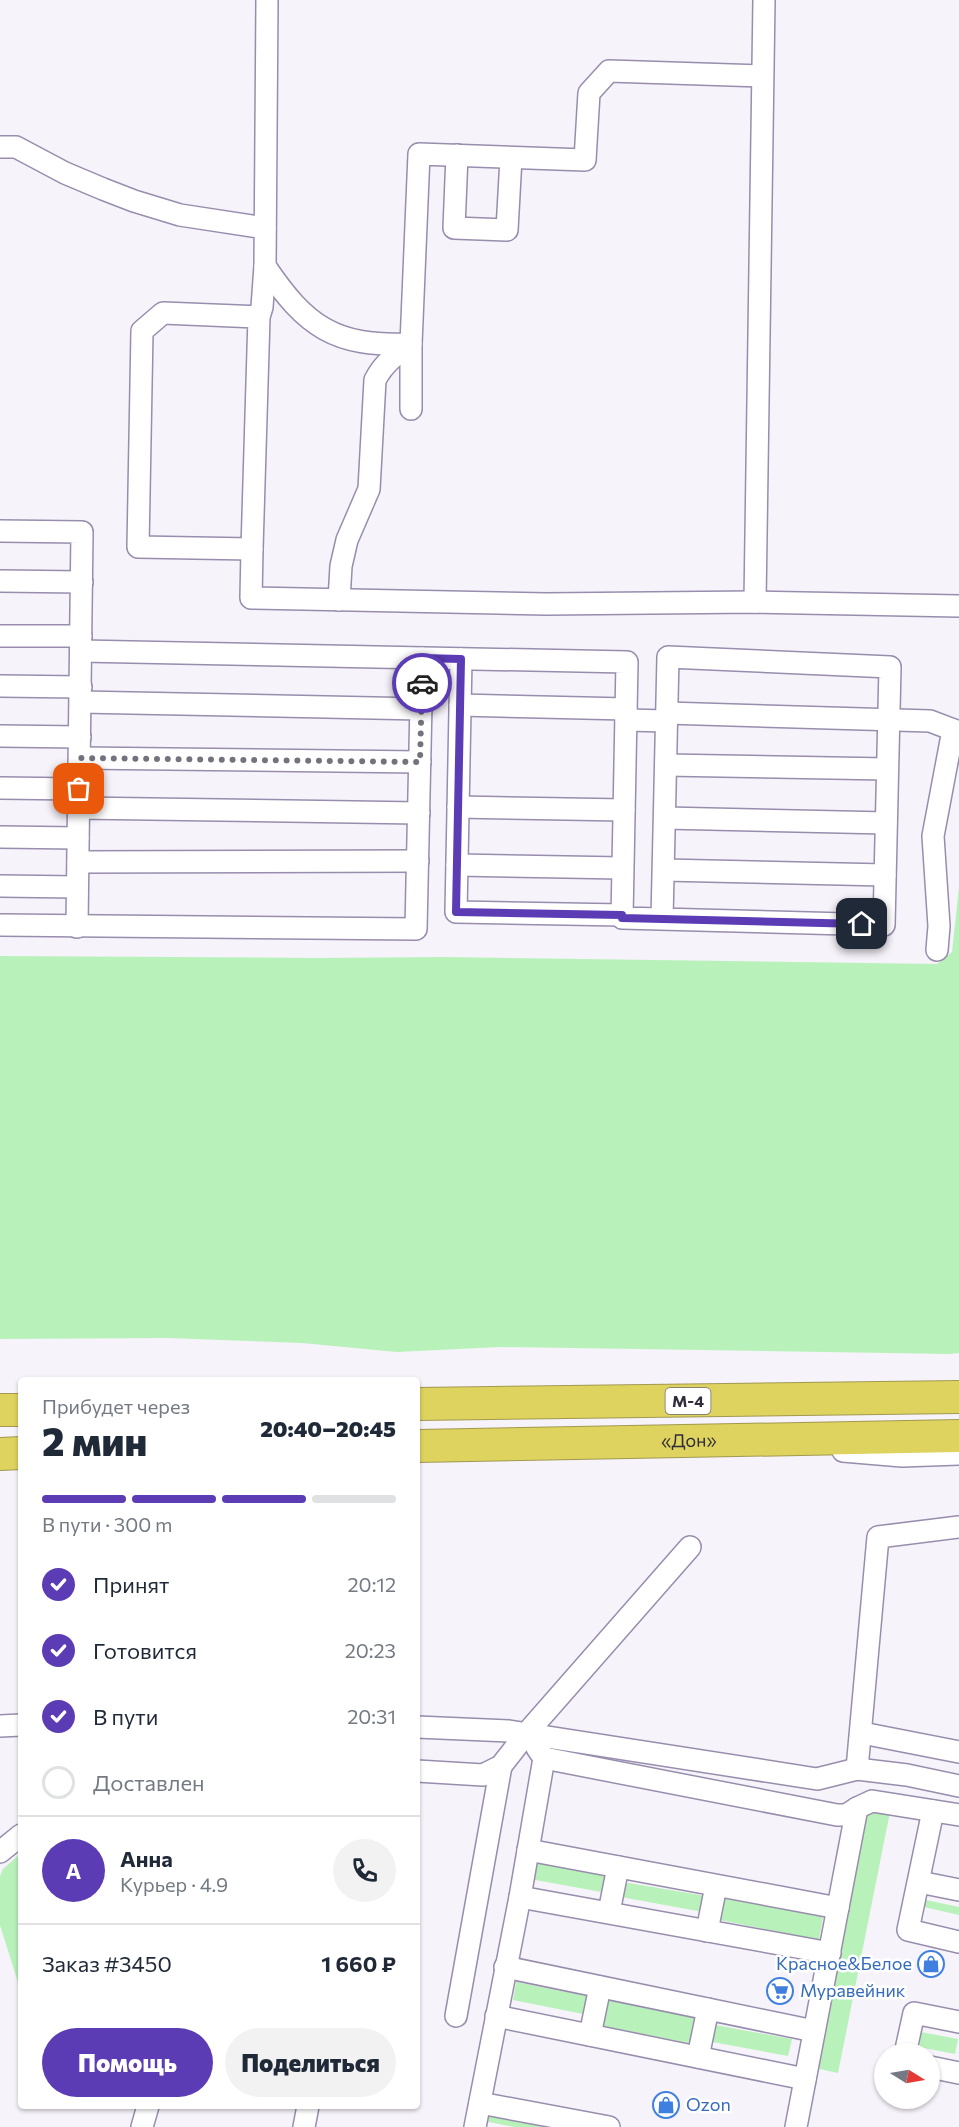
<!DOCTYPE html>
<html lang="ru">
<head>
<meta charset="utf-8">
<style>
	body { margin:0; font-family:Commissioner,sans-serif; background:#f2f2f3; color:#1f2937; height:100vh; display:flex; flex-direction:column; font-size:22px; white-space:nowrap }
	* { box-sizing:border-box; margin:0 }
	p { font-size:20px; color:#747a83 }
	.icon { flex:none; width:33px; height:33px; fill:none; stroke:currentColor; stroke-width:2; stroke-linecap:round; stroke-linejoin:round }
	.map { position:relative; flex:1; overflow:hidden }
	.side { position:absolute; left:18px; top:1377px; width:402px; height:732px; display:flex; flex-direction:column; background:#fff; border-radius:6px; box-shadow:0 2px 4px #0004 }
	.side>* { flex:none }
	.needle { width:39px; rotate:101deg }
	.controls { position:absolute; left:874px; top:2043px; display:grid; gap:12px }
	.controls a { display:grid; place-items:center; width:66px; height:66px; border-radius:50%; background:#fff; box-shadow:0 2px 4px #0004; font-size:30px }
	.pin { position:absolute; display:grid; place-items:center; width:51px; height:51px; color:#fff; margin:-26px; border-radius:12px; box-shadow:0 3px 9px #0006 }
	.courier { position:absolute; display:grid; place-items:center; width:60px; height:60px; margin:-30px; border:4px solid #5b3cb4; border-radius:50%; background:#fff; color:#222; box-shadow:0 2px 8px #0007 }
	.headline em { font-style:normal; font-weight:800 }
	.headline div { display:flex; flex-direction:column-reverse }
	.headline { display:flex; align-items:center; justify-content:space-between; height:102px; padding:0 24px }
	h1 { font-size:39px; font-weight:800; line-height:45px }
	.bar { display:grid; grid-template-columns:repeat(4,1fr); gap:9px 6px; align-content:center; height:72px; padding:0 24px }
	.bar i { height:8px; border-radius:4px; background:#e0e1e3 }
	.bar .active { background:#5b3cb4 }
	.bar p { grid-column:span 4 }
	.line { display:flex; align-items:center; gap:15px; padding:0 24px; border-top:2px solid #e0e1e3 }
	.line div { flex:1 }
	.round { display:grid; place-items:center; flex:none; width:63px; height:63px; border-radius:32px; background:#f2f2f3 }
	ol { padding:0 24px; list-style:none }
	li { display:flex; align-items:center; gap:18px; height:66px }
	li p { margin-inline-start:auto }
	li .icon { padding:6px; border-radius:50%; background:#5b3cb4; color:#fff; stroke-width:4 }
	li:last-child { color:#747a83 }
	li i { width:33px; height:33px; border:3px solid #e0e1e3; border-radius:50% }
	.action { display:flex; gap:12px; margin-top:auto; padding:12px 24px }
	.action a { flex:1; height:69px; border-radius:36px; background:#5b3cb4; color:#fff; font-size:24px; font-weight:800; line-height:69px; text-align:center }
	.action a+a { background:#f2f2f3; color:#1f2937 }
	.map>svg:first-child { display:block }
	.green { fill:#b8f2ba }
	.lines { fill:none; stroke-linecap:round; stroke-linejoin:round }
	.minor-casing { stroke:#988dad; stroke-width:24 }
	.highway-casing { stroke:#a19951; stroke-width:34 }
	.minor { stroke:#fff; stroke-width:21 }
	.highway { stroke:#ded35e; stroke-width:32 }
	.done { stroke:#76727d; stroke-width:6; stroke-dasharray:0 10.8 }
	.route { stroke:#5b3cb4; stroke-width:8 }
	.labels { text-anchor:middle; stroke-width:5; stroke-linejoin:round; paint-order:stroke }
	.shield { fill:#fff; stroke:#6f6b74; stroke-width:1.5 }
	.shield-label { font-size:16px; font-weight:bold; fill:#312c39 }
	.street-label { font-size:18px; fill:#312c39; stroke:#fff }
	.shop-label { font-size:18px; fill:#366cbe; stroke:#fff; text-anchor:start }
</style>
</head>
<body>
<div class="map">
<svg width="959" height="2127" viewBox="0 0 959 2127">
	<rect width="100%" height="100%" fill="#f6f3fa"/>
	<g class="green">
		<polygon points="959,887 959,1353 950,1354 500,1347 397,1352 302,1343 167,1338 0,1339 0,956 319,958 443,957 937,964 952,952"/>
		<polygon points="868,1808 890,1812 838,2073 815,2068"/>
		<polygon points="21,1853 21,1992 0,1925 0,1876 3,1869"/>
		<polygon points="534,1858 610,1872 607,1893 530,1879"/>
		<polygon points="629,1883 700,1895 704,1897 703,1912 621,1897 624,1885"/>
		<polygon points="720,1895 823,1916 819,1940 715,1919"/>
		<polygon points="926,1900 959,1907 959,1915 924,1907"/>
		<polygon points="516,1982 591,1997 588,2015 513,2000"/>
		<polygon points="608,1997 695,2014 689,2043 602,2026"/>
		<polygon points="710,2024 792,2039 788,2056 707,2041"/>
		<polygon points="921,2032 958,2039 955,2054 919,2047"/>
		<polygon points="486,2112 561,2127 514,2127 484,2121"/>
	</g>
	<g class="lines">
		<defs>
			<g id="minor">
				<polyline points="0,147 16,147 65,173 103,189 134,201 180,215 265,228"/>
				<polyline points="457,155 454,228 507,230 511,158"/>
				<path d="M265,266C306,327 335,347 410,344"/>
				<polyline points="259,317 163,313 142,331 138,547 252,549 259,317 262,307 265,266 267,0"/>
				<polyline points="411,409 411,344 419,154 585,160 589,93 609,71 762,76"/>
				<polyline points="0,531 82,532 77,927"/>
				<polyline points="252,549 251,598 546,604 755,602 959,606"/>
				<polyline points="0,581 82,582"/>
				<path d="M339,600L341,566L347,540L369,489L375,380C384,363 395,355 411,344"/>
				<polyline points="755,602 764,0"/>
				<polyline points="0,636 81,636"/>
				<polyline points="81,651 627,662 622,918 884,925 890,667 668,657 662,919"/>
				<polyline points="461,659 456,912 622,915"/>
				<polyline points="0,686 81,687"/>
				<polyline points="81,702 421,709"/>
				<polyline points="460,705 626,709"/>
				<polyline points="667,713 930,721 959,732"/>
				<polyline points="626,720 667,721"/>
				<polyline points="0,736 80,737"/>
				<polyline points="80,758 420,762"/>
				<polyline points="666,765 887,769"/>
				<polyline points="0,788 79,789"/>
				<polyline points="458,807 624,810"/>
				<polyline points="79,808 419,813"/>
				<polyline points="665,818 886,823"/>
				<polyline points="0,837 78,838"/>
				<polyline points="78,862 418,861"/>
				<polyline points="457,865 622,868"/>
				<polyline points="664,870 885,875"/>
				<polyline points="0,886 77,887"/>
				<polyline points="0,925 416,929 422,658"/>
				<polyline points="937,950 939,926 933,836 953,730"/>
				<polyline points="843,1451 902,1456 959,1454"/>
				<polyline points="0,1726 21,1725"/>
				<polyline points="417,1727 509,1731 817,1779 857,1769 907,1775 959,1786"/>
				<polyline points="862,1733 959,1752"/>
				<polyline points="537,1748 544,1758 837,1815 846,1815 857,1808"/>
				<polyline points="857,1769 878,1537 959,1527"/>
				<polyline points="417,1771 483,1775 501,1766 526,1734 690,1547"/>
				<polyline points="933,1811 908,1930 959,1942"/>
				<polyline points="528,1850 838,1908"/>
				<polyline points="0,1852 21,1835"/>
				<polyline points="919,1882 959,1890"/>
				<polyline points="520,1897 830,1953"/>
				<polyline points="609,1912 618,1867"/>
				<polyline points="707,1931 716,1886"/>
				<polyline points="505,1967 814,2031"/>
				<polyline points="456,2016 501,1766"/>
				<polyline points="496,2016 805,2079"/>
				<polyline points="590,2035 600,1987"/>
				<polyline points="905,2054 914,2013 959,2022"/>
				<polyline points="698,2057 708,2009"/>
				<polyline points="930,2067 959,2073"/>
				<polyline points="480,2103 609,2127"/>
				<polyline points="142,2127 148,2106"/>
				<polyline points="304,2127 308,2106"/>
				<polyline points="475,2127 520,1897 544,1758"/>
				<polyline points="796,2127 857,1808 872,1801 959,1815"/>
			</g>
			<g id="highway">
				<polyline points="417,1404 959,1397"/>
				<polyline points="0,1410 21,1410"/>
				<path id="s1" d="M417,1446L959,1436"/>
				<polyline points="0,1454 21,1453"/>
			</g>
		</defs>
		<use href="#minor" class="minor-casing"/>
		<use href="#highway" class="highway-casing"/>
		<use href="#minor" class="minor"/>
		<use href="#highway" class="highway"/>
	</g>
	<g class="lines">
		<polyline class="done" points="79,789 80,758 420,762 422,683"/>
		<polyline class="route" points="422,683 422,658 461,659 456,912 622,915 622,918 862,924"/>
	</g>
	<defs>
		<symbol id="shop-ring" viewBox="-11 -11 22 22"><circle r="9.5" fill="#fff" stroke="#3f7fe0" stroke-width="1.5"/><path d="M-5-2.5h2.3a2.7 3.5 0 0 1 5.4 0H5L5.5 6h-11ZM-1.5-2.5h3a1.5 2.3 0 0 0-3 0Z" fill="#3f7fe0"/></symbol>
		<symbol id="supermarket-ring" viewBox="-11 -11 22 22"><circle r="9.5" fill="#fff" stroke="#3f7fe0" stroke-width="1.5"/><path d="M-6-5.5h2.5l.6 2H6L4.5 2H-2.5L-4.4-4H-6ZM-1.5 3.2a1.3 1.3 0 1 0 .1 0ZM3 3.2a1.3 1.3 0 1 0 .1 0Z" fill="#3f7fe0"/></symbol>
	</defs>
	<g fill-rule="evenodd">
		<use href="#shop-ring" x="916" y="1949" width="30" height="30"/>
		<use href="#supermarket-ring" x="765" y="1976" width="30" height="30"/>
		<use href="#shop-ring" x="651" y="2090" width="30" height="30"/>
	</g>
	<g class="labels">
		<rect class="shield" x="665.5" y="1388" width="45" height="26" rx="4.5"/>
		<g class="shield-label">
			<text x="688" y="1407">М-4</text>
		</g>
		<g class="street-label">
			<text dy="6" stroke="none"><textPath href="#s1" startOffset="272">«Дон»</textPath></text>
		</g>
		<g class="shop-label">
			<text x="912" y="1970" text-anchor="end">Красное&amp;Белое</text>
			<text x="800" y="1997">Муравейник</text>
			<text x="686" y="2111">Ozon</text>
		</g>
	</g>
</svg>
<div class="controls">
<a><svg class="needle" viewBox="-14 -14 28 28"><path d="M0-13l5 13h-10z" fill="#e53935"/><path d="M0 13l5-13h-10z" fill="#747a83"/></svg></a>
</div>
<div class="pin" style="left:79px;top:789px;background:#ea580c"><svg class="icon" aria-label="bag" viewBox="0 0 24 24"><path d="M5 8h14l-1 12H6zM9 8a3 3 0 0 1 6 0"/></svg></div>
<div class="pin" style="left:862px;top:924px;background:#1f2937"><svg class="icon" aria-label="home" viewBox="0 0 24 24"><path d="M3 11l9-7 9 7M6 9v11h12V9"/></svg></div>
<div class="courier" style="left:422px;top:683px"><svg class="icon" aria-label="car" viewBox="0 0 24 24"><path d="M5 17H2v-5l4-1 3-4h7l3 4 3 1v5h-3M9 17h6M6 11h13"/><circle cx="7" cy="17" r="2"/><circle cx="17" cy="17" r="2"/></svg></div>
<section class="side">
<div class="headline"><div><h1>2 мин</h1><p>Прибудет через</p></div><em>20:40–20:45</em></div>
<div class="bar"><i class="active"></i><i class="active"></i><i class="active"></i><i></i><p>В пути · 300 m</p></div>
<ol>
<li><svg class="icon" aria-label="check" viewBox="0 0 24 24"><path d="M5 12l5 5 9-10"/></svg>Принят<p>20:12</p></li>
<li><svg class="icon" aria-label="check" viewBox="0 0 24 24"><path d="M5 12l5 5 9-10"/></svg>Готовится<p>20:23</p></li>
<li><svg class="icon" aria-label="check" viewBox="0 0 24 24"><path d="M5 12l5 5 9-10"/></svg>В пути<p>20:31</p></li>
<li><i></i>Доставлен</li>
</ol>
<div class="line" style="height:108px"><b class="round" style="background:#5b3cb4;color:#fff">А</b><div><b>Анна</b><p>Курьер · 4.9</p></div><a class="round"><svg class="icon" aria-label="phone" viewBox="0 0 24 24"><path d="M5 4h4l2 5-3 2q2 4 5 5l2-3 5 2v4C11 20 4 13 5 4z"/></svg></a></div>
<div class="line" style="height:78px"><div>Заказ #3450</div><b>1 660 ₽</b></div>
<div class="action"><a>Помощь</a><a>Поделиться</a></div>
</section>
</div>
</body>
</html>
